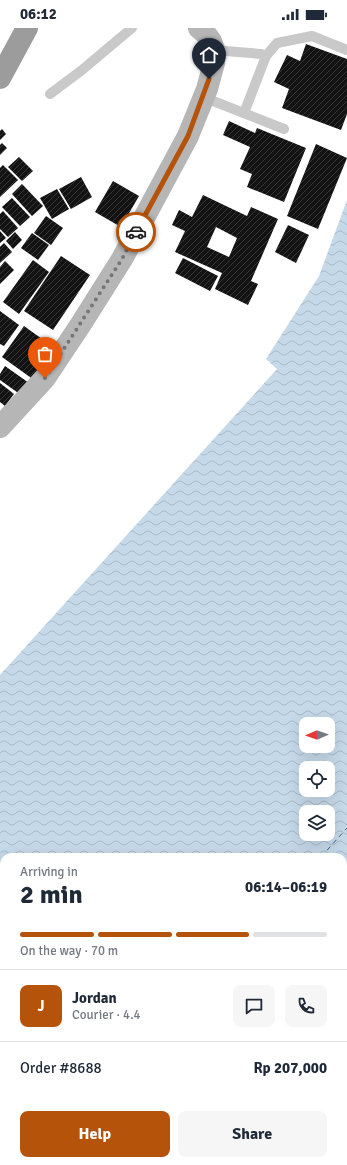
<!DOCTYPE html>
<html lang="en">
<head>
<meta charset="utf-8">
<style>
	body { margin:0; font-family:Signika,sans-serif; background:#f6f6f7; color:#1f2937; height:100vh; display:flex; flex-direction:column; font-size:15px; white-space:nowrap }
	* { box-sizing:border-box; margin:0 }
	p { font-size:13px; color:#747a83 }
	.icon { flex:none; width:22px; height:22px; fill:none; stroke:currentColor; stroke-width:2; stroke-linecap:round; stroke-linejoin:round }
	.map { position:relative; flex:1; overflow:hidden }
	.sheet { position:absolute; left:0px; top:825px; width:347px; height:312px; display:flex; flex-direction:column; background:#fff; border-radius:12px 12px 0 0; box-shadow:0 4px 16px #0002 }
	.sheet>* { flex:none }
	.needle { width:26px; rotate:268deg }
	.tools { position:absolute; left:299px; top:689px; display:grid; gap:8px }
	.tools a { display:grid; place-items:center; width:36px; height:36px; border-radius:8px; background:#fff; box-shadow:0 4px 16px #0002; font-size:20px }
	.pin { position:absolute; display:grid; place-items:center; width:34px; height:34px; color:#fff; margin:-41px -17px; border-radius:50% 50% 50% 0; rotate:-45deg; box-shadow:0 0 4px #0007 }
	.pin .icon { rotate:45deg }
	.courier { position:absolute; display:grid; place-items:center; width:40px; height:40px; margin:-20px; border:3px solid #b45309; border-radius:50%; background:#fff; color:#222; box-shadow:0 1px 5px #0007 }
	.headline em { font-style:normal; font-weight:700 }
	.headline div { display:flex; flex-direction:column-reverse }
	.headline { display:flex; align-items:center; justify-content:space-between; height:68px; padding:0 20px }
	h1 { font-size:26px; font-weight:700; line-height:30px }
	.bar { display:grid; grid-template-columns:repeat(4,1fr); gap:6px 4px; align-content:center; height:48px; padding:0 20px }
	.bar i { height:5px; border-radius:3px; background:#e0e1e3 }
	.bar .selected { background:#b45309 }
	.bar p { grid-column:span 4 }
	.line { display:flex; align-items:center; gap:10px; padding:0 20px; border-top:1px solid #e0e1e3 }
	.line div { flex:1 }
	.round { display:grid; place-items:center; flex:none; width:42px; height:42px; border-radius:8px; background:#f6f6f7 }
	.primary-button { display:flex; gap:8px; margin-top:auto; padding:8px 20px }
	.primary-button a { flex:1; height:46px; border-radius:8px; background:#b45309; color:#fff; font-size:16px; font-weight:700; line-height:46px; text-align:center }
	.primary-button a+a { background:#f6f6f7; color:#1f2937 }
	.status { display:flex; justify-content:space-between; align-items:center; height:28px; padding:0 20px; background:#fff; direction:ltr }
	.status svg { height:11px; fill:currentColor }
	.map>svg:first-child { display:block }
	.water { fill:url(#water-waves); fill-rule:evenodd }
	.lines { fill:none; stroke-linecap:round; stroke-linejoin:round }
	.ferry { stroke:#3e668b; stroke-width:1; stroke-dasharray:5 4; stroke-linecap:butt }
	.building { fill:url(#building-hatch); fill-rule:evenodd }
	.service { stroke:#c9c9c9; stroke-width:10 }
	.secondary { stroke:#b6b6b6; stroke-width:22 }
	.trunk { stroke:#9c9c9c; stroke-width:22 }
	.done { stroke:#767676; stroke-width:4; stroke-dasharray:0 7.2 }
	.route { stroke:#b45309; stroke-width:5 }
</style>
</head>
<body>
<div class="status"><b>06:12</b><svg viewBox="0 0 49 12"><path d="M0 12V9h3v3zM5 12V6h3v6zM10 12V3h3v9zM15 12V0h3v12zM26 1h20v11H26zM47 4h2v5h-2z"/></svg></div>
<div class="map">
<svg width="347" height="1137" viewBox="0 0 347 1137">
	<defs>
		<pattern id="water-waves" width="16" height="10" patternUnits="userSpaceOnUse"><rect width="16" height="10" fill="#c6d9e9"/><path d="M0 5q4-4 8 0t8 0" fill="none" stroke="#aabac8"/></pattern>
		<pattern id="building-hatch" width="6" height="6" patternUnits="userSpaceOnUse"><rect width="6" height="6" fill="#131313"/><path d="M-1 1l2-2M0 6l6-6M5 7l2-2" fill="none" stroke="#363636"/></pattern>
	</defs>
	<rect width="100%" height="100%" fill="#fff"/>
	<path class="water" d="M347,172V1137H0V647L277,341L266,331L319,248ZM306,696H328V718H306ZM306,740H328V762H306ZM306,784H328V806H306ZM4,829H343V1133H4Z"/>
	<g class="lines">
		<g class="ferry">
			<polyline points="321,829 347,800"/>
			<polyline points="343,840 347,836"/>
			<polyline points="207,1137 208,1133"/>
			<polyline points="216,1137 217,1133"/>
		</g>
	</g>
	<g class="building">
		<polygon points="306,16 347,31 347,86 341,102 282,80 289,61 274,54 287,27 300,33"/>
		<polygon points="229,93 255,105 257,100 306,120 284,174 247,159 252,146 240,141 250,119 223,107"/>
		<polygon points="2,101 6,106 0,112 0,103"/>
		<polygon points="2,115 7,120 0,127 0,117"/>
		<polygon points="316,116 347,130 318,201 287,188"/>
		<polygon points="19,129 33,143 22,153 8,139"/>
		<polygon points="3,137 18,152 0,169 0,140"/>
		<polygon points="81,149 92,169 71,181 59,161"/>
		<polygon points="113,153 139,168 121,199 95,184"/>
		<polygon points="22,156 43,178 32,188 12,166"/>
		<polygon points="57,161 69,181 52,191 40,170"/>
		<path d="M203,167L247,188L251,179L278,191L251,253L258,256L248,277L215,261L222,245L175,224L185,203L172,197L179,182L192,189ZM216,199L237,210L229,229L207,219Z"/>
		<polygon points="12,170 30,189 20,198 2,179"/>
		<polygon points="3,183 18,200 8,209 0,201 0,186"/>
		<polygon points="46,188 63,200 51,217 34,205"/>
		<polygon points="288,197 309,207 296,235 275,224"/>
		<polygon points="0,203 6,210 0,215"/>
		<polygon points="15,204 22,212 13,221 6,213"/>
		<polygon points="32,205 49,217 38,232 21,220"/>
		<polygon points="4,215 12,224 0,235 0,219"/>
		<polygon points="61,228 90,247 53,302 24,283"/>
		<polygon points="183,230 218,248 210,263 175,245"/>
		<polygon points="33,232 49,244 19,286 3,274"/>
		<polygon points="5,233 14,242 0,256 0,239"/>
		<polygon points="0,283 19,297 4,318 0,316"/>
		<polygon points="24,298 56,321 34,352 2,329"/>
		<polygon points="5,338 29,355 21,367 0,352 0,346"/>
		<polygon points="0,355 14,366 5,378 0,374"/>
	</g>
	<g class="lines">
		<g class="service">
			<polyline points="214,22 261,26 266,28"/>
			<polyline points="50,66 82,42 132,0"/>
			<polyline points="203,69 284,101"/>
			<polyline points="244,85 266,28 277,15 312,8 347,22"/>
		</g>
		<polyline class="secondary" points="0,399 45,350 81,296 122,231 188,108 207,61 214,35 214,22 211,13 205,5 199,0"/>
		<polyline class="trunk" points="0,50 27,0"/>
	</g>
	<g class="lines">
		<polyline class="done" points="45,350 122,231 136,204"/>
		<polyline class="route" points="136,204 188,108 209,51"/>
	</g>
</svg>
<div class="tools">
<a><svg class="needle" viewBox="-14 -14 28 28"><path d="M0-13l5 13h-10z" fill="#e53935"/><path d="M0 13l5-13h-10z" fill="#747a83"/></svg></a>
<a><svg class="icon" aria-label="locate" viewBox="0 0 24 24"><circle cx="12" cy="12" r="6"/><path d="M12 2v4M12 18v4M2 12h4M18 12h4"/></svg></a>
<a><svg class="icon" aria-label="layers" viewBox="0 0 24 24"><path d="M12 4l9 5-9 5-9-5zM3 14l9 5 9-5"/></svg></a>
</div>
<div class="pin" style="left:45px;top:350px;background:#ea580c"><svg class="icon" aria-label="bag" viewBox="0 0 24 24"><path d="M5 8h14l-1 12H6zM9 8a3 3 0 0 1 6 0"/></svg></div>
<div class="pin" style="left:209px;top:51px;background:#1f2937"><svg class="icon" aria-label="home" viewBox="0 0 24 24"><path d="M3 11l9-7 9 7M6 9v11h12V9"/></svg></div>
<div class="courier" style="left:136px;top:204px"><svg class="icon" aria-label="car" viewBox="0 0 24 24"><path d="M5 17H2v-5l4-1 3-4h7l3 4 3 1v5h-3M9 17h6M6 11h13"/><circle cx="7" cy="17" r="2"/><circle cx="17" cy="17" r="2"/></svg></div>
<section class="sheet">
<div class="headline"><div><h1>2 min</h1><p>Arriving in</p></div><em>06:14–06:19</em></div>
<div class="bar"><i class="selected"></i><i class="selected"></i><i class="selected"></i><i></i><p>On the way · 70 m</p></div>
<div class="line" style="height:72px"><b class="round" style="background:#b45309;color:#fff">J</b><div><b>Jordan</b><p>Courier · 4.4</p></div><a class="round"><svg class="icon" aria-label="chat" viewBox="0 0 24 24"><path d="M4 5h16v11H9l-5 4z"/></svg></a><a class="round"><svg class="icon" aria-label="phone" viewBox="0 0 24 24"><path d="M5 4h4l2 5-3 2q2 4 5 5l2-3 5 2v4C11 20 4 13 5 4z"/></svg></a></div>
<div class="line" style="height:52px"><div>Order #8688</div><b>Rp 207,000</b></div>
<div class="primary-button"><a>Help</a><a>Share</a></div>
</section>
</div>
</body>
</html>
